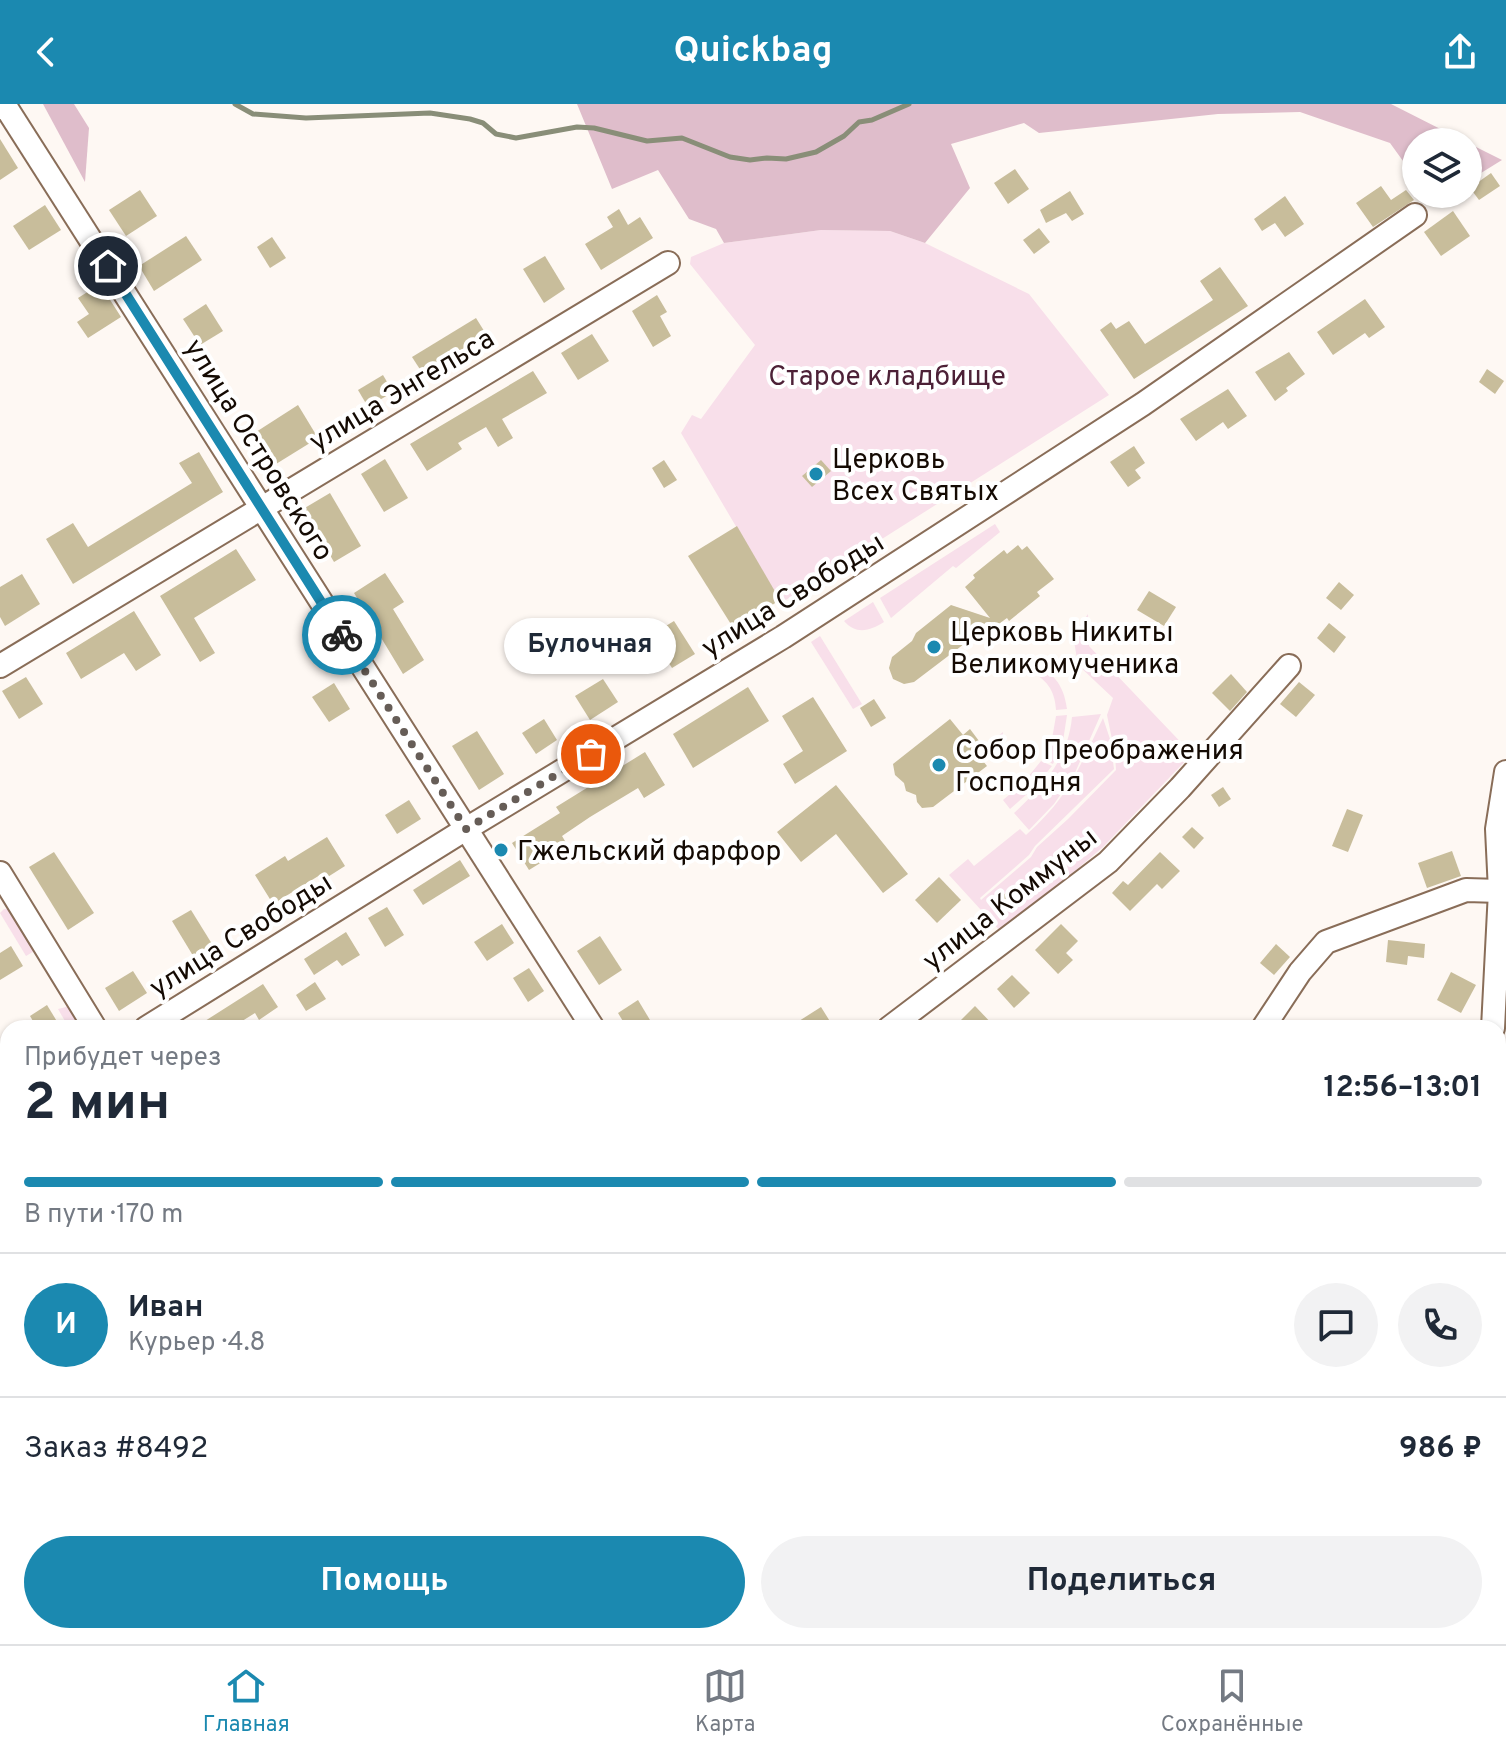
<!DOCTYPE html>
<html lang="ru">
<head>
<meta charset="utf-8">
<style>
	body { margin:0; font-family:Overpass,sans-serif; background:#f2f2f3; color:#1f2937; height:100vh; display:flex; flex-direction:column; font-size:30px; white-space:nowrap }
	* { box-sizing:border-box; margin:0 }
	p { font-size:26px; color:#747a83 }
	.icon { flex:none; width:44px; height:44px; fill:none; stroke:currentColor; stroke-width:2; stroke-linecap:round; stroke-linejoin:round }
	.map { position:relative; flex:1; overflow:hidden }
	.drawer { position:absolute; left:0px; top:916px; width:1506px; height:624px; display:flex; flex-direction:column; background:#fff; border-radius:24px 24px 0 0; box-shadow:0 2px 6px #0004 }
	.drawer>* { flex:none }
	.buttons { position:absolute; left:1402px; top:24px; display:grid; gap:16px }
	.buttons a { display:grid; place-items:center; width:80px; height:80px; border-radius:50%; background:#fff; box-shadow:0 2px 6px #0004; font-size:40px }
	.pin { position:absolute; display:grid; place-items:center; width:68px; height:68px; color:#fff; margin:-34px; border:4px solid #fff; border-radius:50%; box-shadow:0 2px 8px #0007 }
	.courier { position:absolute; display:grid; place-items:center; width:80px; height:80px; margin:-40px; border:6px solid #1b89b0; border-radius:50%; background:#fff; color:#222; box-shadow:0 2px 10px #0007 }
	.bubble { position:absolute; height:56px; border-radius:28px; background:#fff; box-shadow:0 2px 6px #0004; font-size:26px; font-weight:700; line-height:56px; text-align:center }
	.overview em { font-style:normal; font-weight:700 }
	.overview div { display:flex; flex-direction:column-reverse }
	.overview { display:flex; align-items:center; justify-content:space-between; height:136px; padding:0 24px }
	h1 { font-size:52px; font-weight:700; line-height:60px }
	.bar { display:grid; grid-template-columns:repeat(4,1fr); gap:12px 8px; align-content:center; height:96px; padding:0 24px }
	.bar i { height:10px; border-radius:6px; background:#e0e1e3 }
	.bar .selected { background:#1b89b0 }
	.bar p { grid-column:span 4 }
	.line { display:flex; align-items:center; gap:20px; padding:0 24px; border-top:2px solid #e0e1e3 }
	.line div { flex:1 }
	.round { display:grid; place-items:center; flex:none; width:84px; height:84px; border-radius:42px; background:#f2f2f3 }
	.cta { display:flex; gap:16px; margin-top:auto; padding:16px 24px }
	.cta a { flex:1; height:92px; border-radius:48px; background:#1b89b0; color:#fff; font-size:32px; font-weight:700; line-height:92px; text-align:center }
	.cta a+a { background:#f2f2f3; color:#1f2937 }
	header { display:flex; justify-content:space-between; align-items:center; height:104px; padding:0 24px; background:#1b89b0; color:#fff; font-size:36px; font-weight:700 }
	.tabs { display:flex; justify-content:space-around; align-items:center; height:112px; border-top:2px solid #e0e1e3; background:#fff; font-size:22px; color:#747a83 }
	.tabs a { display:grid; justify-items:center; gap:4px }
	.tabs .selected { color:#1b89b0 }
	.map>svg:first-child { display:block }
	.built { fill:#fcece1 }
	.green { fill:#f8dfea }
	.forest { fill:#dfbdcb }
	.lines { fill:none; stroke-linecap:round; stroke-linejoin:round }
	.stream { stroke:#898e78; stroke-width:5 }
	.building { fill:#c8bd9b }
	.minor-casing { stroke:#896d58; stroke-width:26 }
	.minor { stroke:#fff; stroke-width:22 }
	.done { stroke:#665d57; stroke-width:8; stroke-dasharray:0 14.4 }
	.route { stroke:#1b89b0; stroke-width:10 }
	.poi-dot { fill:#1b89b0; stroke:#fff; stroke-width:3 }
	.labels { text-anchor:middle; stroke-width:8; stroke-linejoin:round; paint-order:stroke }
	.park-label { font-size:28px; fill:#4d2137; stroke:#fff }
	.street-label { font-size:28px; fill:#140a03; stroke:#fff }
	.poi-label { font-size:28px; fill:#140a03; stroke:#fff; text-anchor:start }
</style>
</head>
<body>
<header><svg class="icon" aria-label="back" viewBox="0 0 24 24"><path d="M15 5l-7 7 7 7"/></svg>Quickbag<svg class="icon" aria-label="share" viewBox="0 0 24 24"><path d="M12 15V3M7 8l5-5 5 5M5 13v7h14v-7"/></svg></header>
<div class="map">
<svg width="1506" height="1540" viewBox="0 0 1506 1540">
	<rect width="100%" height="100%" fill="#fef8f3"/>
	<g class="built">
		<polygon points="8,1041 8,1202 5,1205 8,1209 8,1224 0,1229 0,1051 4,1048 2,1044"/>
		<polygon points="1498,1333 1506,1343 1506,1534 1503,1540 1181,1540 1185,1532 1498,1532"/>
	</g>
	<g class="green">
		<polygon points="821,126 890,127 925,139 1029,190 1109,291 781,499 681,329 692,311 701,315 755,241 690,160 691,153 724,139"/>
		<polygon points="995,420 1000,428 956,464 953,462 891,514 880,494"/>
		<path d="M873,498L884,518C870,527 856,531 844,517Z"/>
		<path d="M1088,510L1089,542L1192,650L1103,743L1002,829L949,771L968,755L974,762L1020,725L1026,731C1069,693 1079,664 1103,614L1110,635L1114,665L1035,742L1029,751L980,794L981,796L1031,753L1037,743L1068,715L1116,666L1115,650L1107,611L1113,594L1078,561L1073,531Z"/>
		<polygon points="820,532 862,600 853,605 811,538"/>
		<path d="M1028,558C1052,566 1064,580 1067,605L1056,606C1055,586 1046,574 1028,567Z"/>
		<path d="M1101,610L1074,671L1054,700L1029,726L1014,709C1044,681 1068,655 1072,613Z"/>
		<polygon points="1067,611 1063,637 1053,660 1042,655 1052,635 1056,612"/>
		<polygon points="1003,628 1002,642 993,657 983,644"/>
		<polygon points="1041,657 1052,662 1035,683 1010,705 1003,696 1023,679"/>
		<polygon points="4,805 11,805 36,846 26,852 0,809"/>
		<polygon points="70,902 83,924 69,924 58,905"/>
		<polygon points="8,1280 8,1317 0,1322 0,1285"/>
		<polygon points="8,1395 8,1418 0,1443 0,1400"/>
	</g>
	<g class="forest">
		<polygon points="43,0 74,0 89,24 85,78"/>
		<polygon points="577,0 1391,0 1466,38 1416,38 1416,75 1390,39 1300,8 1218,10 1039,29 1024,19 951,40 970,84 925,139 890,127 821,126 724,139 716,125 689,115 658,66 612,85"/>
		<polygon points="1468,39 1502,56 1468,77"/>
	</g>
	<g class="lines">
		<polyline class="stream" points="235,0 253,10 306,14 430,9 470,15 483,19 496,30 516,34 577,23 594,24 647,37 682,34 730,53 750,56 767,54 786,55 816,48 844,32 859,18 872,16 909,0"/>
	</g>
	<g class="building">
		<polygon points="0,35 18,64 0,76"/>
		<polygon points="1015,65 1029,85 1008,100 994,79"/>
		<polygon points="1491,69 1500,82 1479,96 1470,84"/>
		<polygon points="1381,82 1391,96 1406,86 1414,96 1373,123 1356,99"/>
		<polygon points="140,86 157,112 126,132 109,106"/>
		<polygon points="1070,87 1084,110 1072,117 1066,109 1046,119 1040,106"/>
		<polygon points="1285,92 1304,120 1285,133 1275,119 1262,127 1254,115"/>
		<polygon points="45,101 61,126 29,146 13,122"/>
		<polygon points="619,105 628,121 640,113 653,134 601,166 585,140 613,123 607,113"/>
		<polygon points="1453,107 1470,132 1441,152 1424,128"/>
		<polygon points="1039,124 1050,138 1034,150 1023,136"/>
		<polygon points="186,132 202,156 154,187 139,162"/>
		<polygon points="272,133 286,154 270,164 257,143"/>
		<polygon points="545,152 565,185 544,199 523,165"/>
		<polygon points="1220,163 1248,202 1134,275 1100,226 1111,218 1116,225 1129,217 1145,240 1213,196 1200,177"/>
		<polygon points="100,180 121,213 88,234 77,218 89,210 78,194"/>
		<polygon points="657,191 667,208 660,212 671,232 653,243 632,207"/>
		<polygon points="1365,195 1385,223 1369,234 1365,229 1333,251 1317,228"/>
		<polygon points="206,200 223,227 200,241 183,215"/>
		<polygon points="476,214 486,230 423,270 412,253"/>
		<polygon points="592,230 609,257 578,276 561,249"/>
		<polygon points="1289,248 1305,270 1286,284 1288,287 1275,297 1255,268"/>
		<polygon points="1487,265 1504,277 1495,290 1479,278"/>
		<polygon points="533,267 547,289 502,315 513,334 498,343 486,323 458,339 462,345 427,367 410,340"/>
		<polygon points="383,271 393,288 368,303 358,286"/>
		<polygon points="1228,285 1247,312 1228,325 1223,318 1196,337 1180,315"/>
		<polygon points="298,301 318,334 276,360 256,328"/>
		<polygon points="1134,342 1145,359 1135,366 1141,374 1128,383 1110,358"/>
		<polygon points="199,348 223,388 73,480 46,435 73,419 88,443 192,379 179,359"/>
		<polygon points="385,355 408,394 384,408 361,370"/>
		<polygon points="664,356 677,376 664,384 652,364"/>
		<polygon points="821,356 831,367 812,383 802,372"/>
		<polygon points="330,389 361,442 334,458 303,405"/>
		<polygon points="737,422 780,496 734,525 688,452"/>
		<polygon points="1018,441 1022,446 1027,442 1054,475 1037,488 1040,492 1009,517 1007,514 996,522 993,518 914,578 904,580 893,575 889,564 892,553 912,537 916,529 951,501 990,514 965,483 975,474 973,471 1004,446 1007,450"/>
		<polygon points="236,445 256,476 194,514 215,549 200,558 160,492"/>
		<polygon points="385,469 404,498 393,505 424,556 403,570 354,489"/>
		<polygon points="22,470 40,500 5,522 0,513 0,483"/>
		<polygon points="1339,478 1354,491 1341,506 1326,494"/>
		<polygon points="1149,487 1176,503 1164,522 1137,506"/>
		<polygon points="134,507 161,551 136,567 124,549 81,575 66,549"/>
		<polygon points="674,517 695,550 672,564 651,531"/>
		<polygon points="1329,519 1346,533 1334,549 1317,534"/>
		<polygon points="1231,570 1247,588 1230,607 1212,589"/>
		<polygon points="26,573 43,600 19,615 2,587"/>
		<polygon points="603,575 618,598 590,616 575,592"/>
		<polygon points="1299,578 1315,591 1296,613 1280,600"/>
		<polygon points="334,579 350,605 329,618 312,593"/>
		<polygon points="748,583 769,617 693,664 673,630"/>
		<polygon points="813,593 847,647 795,680 783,660 803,647 782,612"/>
		<polygon points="874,595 886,614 871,623 860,604"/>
		<polygon points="544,615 557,636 536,650 522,629"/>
		<polygon points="950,615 963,631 970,625 982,641 975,647 987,662 933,703 922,704 917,698 916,691 906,687 904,679 895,671 893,660"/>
		<polygon points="477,627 504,670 479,686 452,642"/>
		<polygon points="645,648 665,681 644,694 638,684 590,713 562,732 568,742 529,766 512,739 560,709 556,703"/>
		<polygon points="836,681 908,770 883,789 836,730 801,758 777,728"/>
		<polygon points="1223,683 1231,695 1219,703 1211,691"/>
		<polygon points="409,696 421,715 397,730 385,711"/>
		<polygon points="1347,705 1363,711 1348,748 1332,742"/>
		<polygon points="1192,723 1204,734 1194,745 1182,733"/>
		<polygon points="327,733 345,762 323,776 320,771 273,800 255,771 285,752 288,757"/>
		<polygon points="1452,747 1461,772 1427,784 1418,759"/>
		<polygon points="54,748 94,809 68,826 29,763"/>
		<polygon points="1160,748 1180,767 1162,785 1157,780 1130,807 1112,789 1123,777 1128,781"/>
		<polygon points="460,756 470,772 423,801 413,786"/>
		<polygon points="939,773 961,796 937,819 915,796"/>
		<polygon points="1009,787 1016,798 1005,806 997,795"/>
		<polygon points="387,803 404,831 385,843 368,814"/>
		<polygon points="191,806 217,848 198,860 172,817"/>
		<polygon points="502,820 514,839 487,857 474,838"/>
		<polygon points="1061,820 1078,837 1066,849 1073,856 1058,870 1035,846"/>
		<polygon points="346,828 360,851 342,862 337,856 314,871 304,855"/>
		<polygon points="600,832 622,866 599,881 577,847"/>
		<polygon points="1388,836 1425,840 1424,854 1408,852 1407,861 1386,858"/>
		<polygon points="1276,840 1290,853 1274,871 1260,859"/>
		<polygon points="11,842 23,862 0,876 0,849"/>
		<polygon points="529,864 544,887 528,898 513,874"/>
		<polygon points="133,867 147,889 119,907 105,884"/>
		<polygon points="1451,868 1476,881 1461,909 1437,896"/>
		<polygon points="1012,871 1030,889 1014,904 997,885"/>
		<polygon points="315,878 326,895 306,907 296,891"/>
		<polygon points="263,880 278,903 259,916 255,909 231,924 194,924"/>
		<polygon points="638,896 650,916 637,924 627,924 618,909"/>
		<polygon points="47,901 61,924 37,924 30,912"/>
		<polygon points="975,902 996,924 953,924"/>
		<polygon points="821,903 831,919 822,924 788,924"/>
	</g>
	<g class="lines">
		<defs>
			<g id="minor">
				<polyline points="4,0 593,924"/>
				<polyline points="0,562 668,159"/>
				<polyline points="0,769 95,924"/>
				<polyline points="146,924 466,725 783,533 1143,300 1415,111"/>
				<polyline points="889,924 1108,758 1180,684 1289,562"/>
				<polyline points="1263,924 1300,868 1326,838 1466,786 1500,787"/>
				<polyline points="1493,924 1500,787 1497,725 1506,668"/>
				<polyline points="0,1015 8,1010"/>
				<polyline points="1498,1215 1498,1256"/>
				<polyline points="1498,1321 1506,1331"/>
				<polyline points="0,1473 8,1468"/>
				<polyline points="0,1511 8,1524"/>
				<polyline points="464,1532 469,1540"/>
				<polyline points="881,1532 912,1540"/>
				<polyline points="561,1540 574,1532"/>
				<polyline points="993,1540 996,1532"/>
			</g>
		</defs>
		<use href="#minor" class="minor-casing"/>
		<use href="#minor" class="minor"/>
	</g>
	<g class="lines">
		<polyline class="done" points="342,531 466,725 591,650"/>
		<polyline class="route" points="108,162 342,531"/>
	</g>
	<g class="poi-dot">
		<circle cx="816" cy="370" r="8"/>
		<circle cx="934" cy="543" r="8"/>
		<circle cx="939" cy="661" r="8"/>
		<circle cx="501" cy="746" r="8"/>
	</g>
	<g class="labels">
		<g class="park-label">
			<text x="887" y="281">Старое кладбище</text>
		</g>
		<g class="street-label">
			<text transform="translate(401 285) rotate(-31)" y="10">улица Энгельса</text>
			<text transform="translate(260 345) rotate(58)" y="10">улица Островского</text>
			<text transform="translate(792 490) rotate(-32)" y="10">улица Свободы</text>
			<text transform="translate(1009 794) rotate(-38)" y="10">улица Коммуны</text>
			<text transform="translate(240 830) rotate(-32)" y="10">улица Свободы</text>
		</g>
		<g class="poi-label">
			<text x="832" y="364">Церковь<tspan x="832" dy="32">Всех Святых</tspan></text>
			<text x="950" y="537">Церковь Никиты<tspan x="950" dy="32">Великомученика</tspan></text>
			<text x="955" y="655">Собор Преображения<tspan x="955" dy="32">Господня</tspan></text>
			<text x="517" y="756">Гжельский фарфор</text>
		</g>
	</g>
</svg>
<div class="buttons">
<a><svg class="icon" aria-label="layers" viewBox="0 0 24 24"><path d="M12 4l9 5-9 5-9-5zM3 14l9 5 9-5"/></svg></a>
</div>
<div class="pin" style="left:591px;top:650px;background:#ea580c"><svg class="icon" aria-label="bag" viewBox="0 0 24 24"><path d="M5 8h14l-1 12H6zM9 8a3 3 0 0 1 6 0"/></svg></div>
<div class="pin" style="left:108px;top:162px;background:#1f2937"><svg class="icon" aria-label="home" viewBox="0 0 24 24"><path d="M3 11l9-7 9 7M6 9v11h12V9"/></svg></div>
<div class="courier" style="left:342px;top:531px"><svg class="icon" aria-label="bike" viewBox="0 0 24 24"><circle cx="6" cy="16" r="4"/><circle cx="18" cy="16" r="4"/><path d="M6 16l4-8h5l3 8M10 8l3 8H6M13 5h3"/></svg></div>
<div class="bubble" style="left:504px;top:514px;width:172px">Булочная</div>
<section class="drawer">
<div class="overview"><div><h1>2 мин</h1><p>Прибудет через</p></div><em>12:56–13:01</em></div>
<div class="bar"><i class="selected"></i><i class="selected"></i><i class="selected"></i><i></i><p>В пути · 170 m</p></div>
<div class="line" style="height:144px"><b class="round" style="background:#1b89b0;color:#fff">И</b><div><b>Иван</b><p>Курьер · 4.8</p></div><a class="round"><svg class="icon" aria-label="chat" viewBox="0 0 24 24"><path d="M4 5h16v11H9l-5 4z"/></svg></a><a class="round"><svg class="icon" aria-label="phone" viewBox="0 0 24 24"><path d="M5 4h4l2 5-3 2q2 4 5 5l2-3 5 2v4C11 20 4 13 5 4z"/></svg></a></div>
<div class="line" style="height:104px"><div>Заказ #8492</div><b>986 ₽</b></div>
<div class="cta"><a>Помощь</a><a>Поделиться</a></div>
</section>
</div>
<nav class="tabs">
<a class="selected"><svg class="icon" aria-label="home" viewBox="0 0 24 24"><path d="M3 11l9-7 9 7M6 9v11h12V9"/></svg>Главная</a>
<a><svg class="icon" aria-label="map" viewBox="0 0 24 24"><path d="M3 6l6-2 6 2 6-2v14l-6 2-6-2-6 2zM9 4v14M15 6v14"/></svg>Карта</a>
<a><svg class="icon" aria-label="saved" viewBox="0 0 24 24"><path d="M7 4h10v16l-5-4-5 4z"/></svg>Сохранённые</a>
</nav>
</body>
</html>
